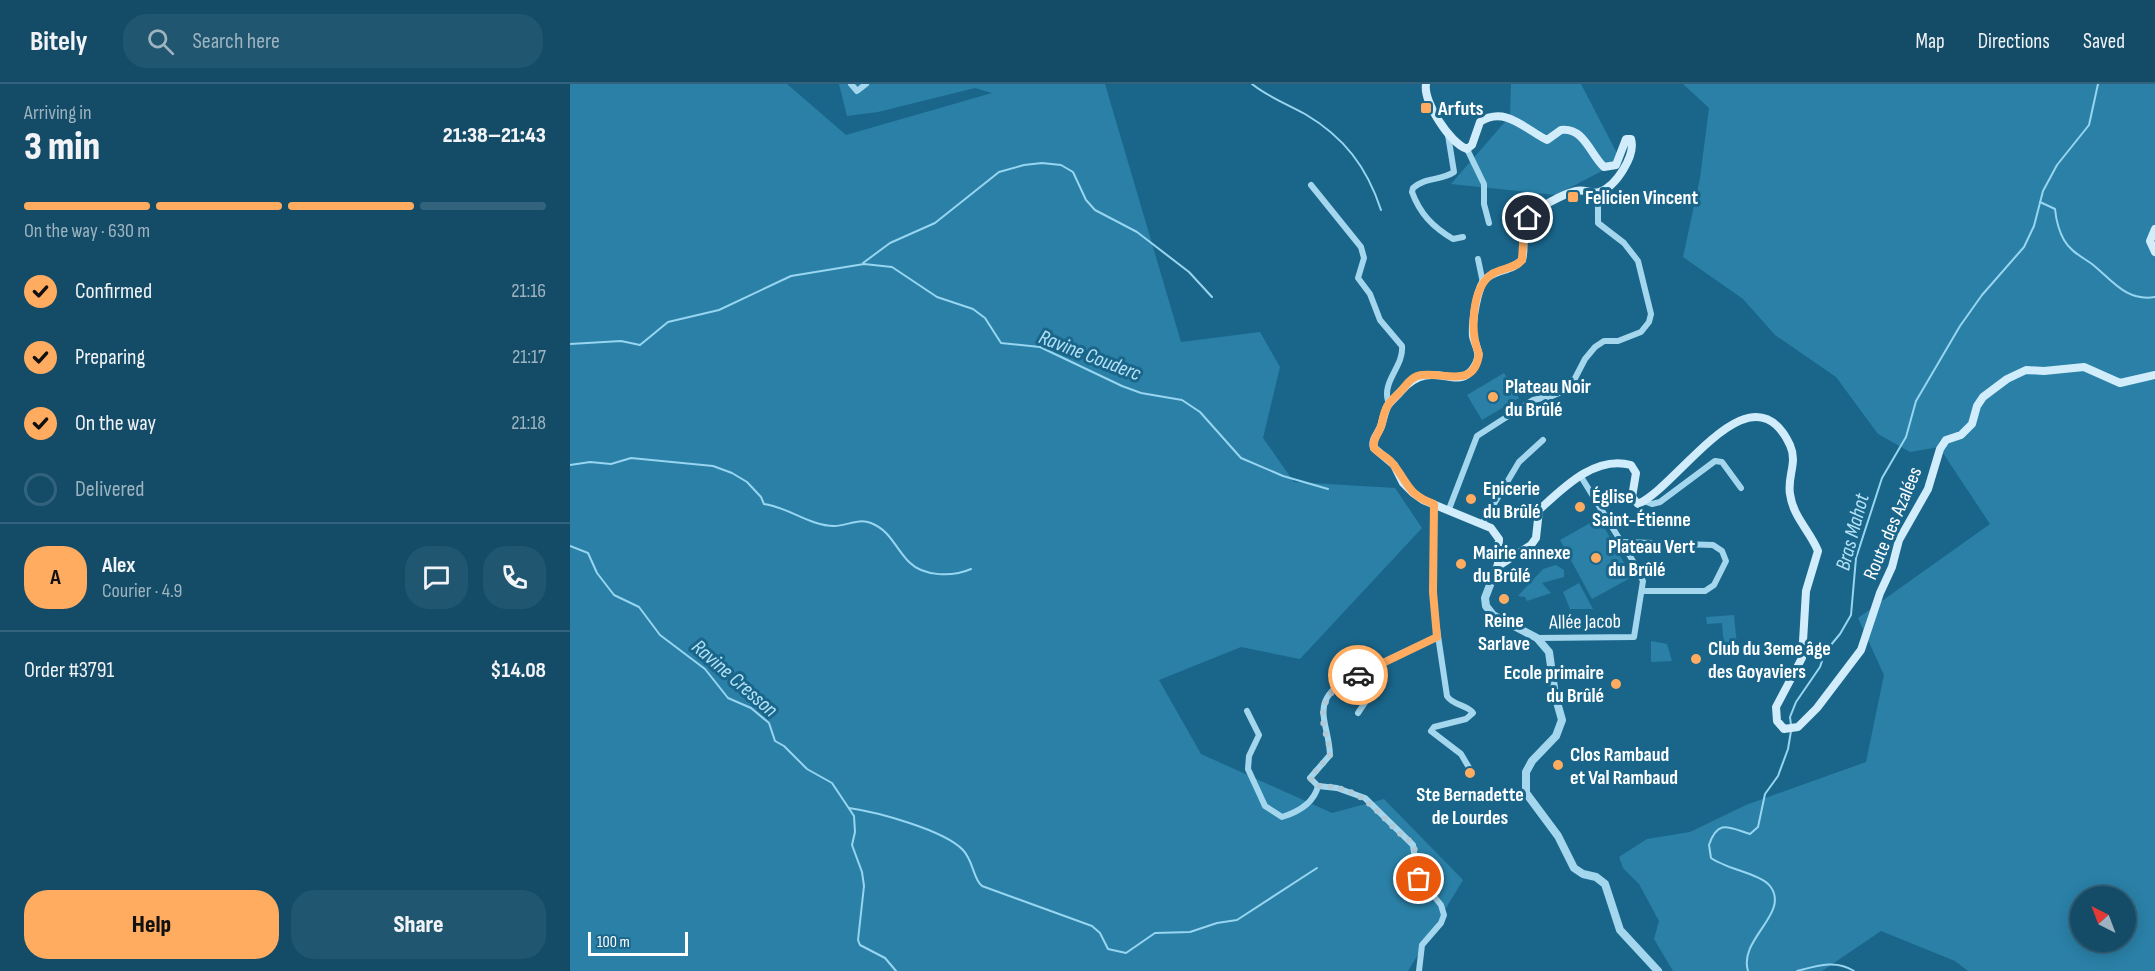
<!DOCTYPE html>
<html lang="en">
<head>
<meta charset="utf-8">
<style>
	body { margin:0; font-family:"Sofia Sans Condensed",sans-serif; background:#215671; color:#f1f3f6; height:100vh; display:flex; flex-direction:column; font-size:22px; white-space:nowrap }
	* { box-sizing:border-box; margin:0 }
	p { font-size:20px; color:#9db4c0 }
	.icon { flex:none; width:33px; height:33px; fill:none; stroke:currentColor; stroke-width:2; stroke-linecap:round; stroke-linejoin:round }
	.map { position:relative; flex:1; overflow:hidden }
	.panel { display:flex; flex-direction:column; background:#144c68; width:570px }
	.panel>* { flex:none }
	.needle { width:39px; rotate:318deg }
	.fabs { position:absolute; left:1500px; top:802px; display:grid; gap:12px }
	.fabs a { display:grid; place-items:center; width:66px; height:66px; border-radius:50%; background:#144c68; box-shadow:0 3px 15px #0003,0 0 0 2px #33637c; font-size:30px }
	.scale { position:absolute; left:18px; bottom:15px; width:100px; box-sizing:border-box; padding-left:6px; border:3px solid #fff; border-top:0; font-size:16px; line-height:21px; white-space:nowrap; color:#fff; -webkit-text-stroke:4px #1a668b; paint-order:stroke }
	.pin { position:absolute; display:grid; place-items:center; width:51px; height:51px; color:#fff; margin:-26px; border:3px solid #fff; border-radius:50%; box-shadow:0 2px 6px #0007 }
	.courier { position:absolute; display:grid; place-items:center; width:60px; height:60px; margin:-30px; border:4px solid #ffac61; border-radius:50%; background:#fff; color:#222; box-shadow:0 2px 8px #0007 }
	.overview em { font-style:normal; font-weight:800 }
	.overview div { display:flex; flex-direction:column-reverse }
	.overview { display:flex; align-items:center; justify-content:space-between; height:102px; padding:0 24px }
	h1 { font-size:39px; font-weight:800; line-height:45px }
	.bar { display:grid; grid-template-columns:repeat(4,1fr); gap:9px 6px; align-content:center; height:72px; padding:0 24px }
	.bar i { height:8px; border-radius:4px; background:#33637c }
	.bar .selected { background:#ffac61 }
	.bar p { grid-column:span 4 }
	.line { display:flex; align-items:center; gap:15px; padding:0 24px; border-top:2px solid #33637c }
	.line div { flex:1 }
	.round { display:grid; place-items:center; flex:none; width:63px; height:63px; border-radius:24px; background:#215671 }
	ol { padding:0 24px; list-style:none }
	li { display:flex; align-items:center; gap:18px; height:66px }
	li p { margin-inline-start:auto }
	li .icon { padding:6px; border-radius:50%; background:#ffac61; color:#111; stroke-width:4 }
	li:last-child { color:#9db4c0 }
	li i { width:33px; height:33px; border:3px solid #33637c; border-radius:50% }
	.cta { display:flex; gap:12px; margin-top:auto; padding:12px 24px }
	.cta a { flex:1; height:69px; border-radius:24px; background:#ffac61; color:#111; font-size:24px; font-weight:800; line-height:69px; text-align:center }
	.cta a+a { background:#215671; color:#f1f3f6 }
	header { display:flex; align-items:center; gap:36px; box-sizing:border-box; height:84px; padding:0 30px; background:#144c68; border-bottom:2px solid #33637c }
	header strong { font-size:28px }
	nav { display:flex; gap:33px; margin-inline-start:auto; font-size:21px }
	.search { width:420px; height:54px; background:#215671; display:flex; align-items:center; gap:15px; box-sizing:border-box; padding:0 21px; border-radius:24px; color:#9db4c0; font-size:22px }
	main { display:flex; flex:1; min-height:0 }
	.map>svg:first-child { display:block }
	.green { fill:#2a80a7; fill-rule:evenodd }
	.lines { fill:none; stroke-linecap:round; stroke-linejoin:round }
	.stream { stroke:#97d5f0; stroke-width:2 }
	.minor { stroke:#a4d7ed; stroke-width:6 }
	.tertiary { stroke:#a4d7ed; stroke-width:8 }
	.secondary { stroke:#d1ecfa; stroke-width:8 }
	.done { stroke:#afc9d6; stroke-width:6; stroke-dasharray:0 10.8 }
	.route { stroke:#ffac61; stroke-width:8 }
	.poi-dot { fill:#ffac61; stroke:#1a668b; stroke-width:2 }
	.labels { text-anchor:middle; stroke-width:6; stroke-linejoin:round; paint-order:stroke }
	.poi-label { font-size:20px; font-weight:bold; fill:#fff; stroke:#1a668b; text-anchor:start }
	.street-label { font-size:20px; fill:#fff; stroke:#1a668b }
	.water-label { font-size:21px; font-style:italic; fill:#b4e2f6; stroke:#1a668b }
</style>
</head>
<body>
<header>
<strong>Bitely</strong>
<div class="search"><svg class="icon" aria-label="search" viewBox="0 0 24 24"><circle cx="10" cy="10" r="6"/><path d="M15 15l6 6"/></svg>Search here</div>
<nav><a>Map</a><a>Directions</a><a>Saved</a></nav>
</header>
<main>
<section class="panel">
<div class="overview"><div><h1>3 min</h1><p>Arriving in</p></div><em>21:38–21:43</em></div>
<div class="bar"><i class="selected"></i><i class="selected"></i><i class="selected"></i><i></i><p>On the way · 630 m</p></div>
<ol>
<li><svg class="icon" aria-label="check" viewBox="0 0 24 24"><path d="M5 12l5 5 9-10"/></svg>Confirmed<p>21:16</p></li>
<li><svg class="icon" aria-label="check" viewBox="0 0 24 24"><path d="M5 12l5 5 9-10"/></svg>Preparing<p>21:17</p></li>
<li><svg class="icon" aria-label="check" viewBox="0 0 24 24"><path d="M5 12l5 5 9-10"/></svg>On the way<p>21:18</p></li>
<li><i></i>Delivered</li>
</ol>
<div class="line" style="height:108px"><b class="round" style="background:#ffac61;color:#111">A</b><div><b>Alex</b><p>Courier · 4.9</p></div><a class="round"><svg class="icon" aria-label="chat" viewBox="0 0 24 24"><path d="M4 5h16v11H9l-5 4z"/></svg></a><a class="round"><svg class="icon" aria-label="phone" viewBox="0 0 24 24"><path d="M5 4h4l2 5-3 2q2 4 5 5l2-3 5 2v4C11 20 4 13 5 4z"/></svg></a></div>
<div class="line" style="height:78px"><div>Order #3791</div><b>$14.08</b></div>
<div class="cta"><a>Help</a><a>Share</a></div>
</section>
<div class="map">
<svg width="1585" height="887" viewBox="0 0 1585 887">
	<rect width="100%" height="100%" fill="#1a668b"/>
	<g class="green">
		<polygon points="0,0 217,0 276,51 422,9 405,4 308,28 277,32 269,0 535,0 611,258 690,248 710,283 693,354 724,398 825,404 852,444 730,575 671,563 589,596 631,670 762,729 814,715 893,796 838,887 0,887"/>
		<polygon points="941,0 1011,0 1051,77 986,111 881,100 940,32"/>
		<path d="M1113,0H1585V887H1398L1385,877L1311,847L1252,887H1103L1084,855L1089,837L1069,800L1053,784L1049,773L1077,755L1120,748L1176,721L1296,678L1314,591L1288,534L1420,440L1369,363L1340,368L1308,350L1266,293L1205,251L1173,215L1113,173L1130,94L1139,24ZM1510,813H1556V858H1510Z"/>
		<polygon points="934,289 949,314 912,336 897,311"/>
		<polygon points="1029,434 1062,493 1022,515 990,456"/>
		<polygon points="986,481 994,486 994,493 972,499 981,509 957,517 955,513 948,512 973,485"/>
		<polygon points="1009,499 1023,525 1000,525 993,508"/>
		<polygon points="1164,531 1167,561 1154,562 1152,539 1137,540 1136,533"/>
		<polygon points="1081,557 1097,560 1102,577 1081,578"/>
	</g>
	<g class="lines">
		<g class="stream">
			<path d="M682,0C698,13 717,20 735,30C774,53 797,83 811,126"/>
			<path d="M1470,118L1485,125C1486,135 1489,147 1494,156C1500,167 1512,173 1522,180C1542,196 1556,218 1585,213"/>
			<polyline points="293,179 320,159 365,139 429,88 454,81 472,79 491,81 503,88 516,116 525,126 567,148 619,188 642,213"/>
			<polyline points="0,260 51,257 70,261 98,238 149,226 221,192 294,180 322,183 367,213 403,225 415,234 431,259 470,263 552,302 571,309 612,316 630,328 671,374 713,392 758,405"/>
			<path d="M0,381L20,378L41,380L61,374L143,382L162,389L177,398L191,413L194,420C218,423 240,442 264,442C277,442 288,434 301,439C321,447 325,464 339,478C354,493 383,493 401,485"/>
			<polyline points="0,462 18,469 27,489 44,511 69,523 90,551 135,585 158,614 181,624 199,639 205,657 214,662 237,685 262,699 284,732 285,748 282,761 292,788 294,802 288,856 290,861 315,874 326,887"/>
			<polyline points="1221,641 1220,633 1226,618 1250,583 1255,568 1270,550 1281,531 1286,474 1312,394 1336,353 1346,317 1390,242 1412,211 1454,163 1464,142 1473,107 1487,81 1519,41 1528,0"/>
			<path d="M279,724C307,728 374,746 393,766C404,778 403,795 412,802L522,842L530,849L538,865L556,869L585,849L620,848L647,839L667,836L747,784"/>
			<path d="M1178,887C1168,855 1221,829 1200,802C1191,790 1156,785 1141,774L1139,761C1148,734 1160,744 1180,750L1188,743L1195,710L1208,692L1218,665L1221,647"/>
			<path d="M1227,887C1246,882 1266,875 1284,887"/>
		</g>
		<g class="minor">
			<polyline points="281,0 287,7 296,0"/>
			<path d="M878,51L884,88C871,97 855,93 843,104L842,108C850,130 863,143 883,155L893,153"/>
			<polyline points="897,65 914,100 914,120 919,139"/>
			<path d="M741,101L791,163L794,174L788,194L800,210L810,236L832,262C834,282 812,297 818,317"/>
			<polyline points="908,175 913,199"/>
			<polyline points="1074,417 1082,420 1090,418 1145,377 1152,378 1171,404"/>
			<path d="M864,420V525L877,612C883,622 897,620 903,629L896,635L864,643L861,647L891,670L901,687"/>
			<polyline points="879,425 907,352 963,316 982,312 1000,304 1015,275 1025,263 1034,257 1048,257 1071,248 1079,238 1081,230 1068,177 1054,159 1028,139 1028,109"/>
			<polyline points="912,440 949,378 973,356"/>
			<polyline points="1052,458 1143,461 1152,467 1156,477 1144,501 1135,507 1072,507"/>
			<polyline points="967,554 1064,553 1073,497 1063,477 1010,391"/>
			<path d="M677,627L689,651L679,672L678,685L695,722L712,733C728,728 744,719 748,702"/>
			<polyline points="788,629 798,614 798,587"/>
			<path d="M849,887L852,861L871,839L874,831L871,821L847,791L843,761L795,714L767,704L748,702L740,694L760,671C759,638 738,619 777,595L867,553"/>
		</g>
		<polyline class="tertiary" points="928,480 915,514 916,522 923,531 967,554 979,568 985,611 992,636 986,652 962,677 956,688 956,709 988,752 1004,784 1013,790 1026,793 1035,800 1050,846 1088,887"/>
		<g class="secondary">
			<path d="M856,0C853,18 880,59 897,65L902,61L910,38C935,21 956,46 977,56L991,46C1014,43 1020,70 1034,83L1046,81L1056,55H1061C1066,71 1046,103 1029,108C1023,110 1014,105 1006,107C993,110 966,124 958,135C950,146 956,163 952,176C941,189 919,184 911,202C906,215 902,238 903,252C904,259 910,267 908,274C907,279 903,286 899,289C883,304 860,275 832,306C817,323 818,316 812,339C810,349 801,354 804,364L824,381L833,399L843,409L853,416L921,444L929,455L928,480L930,481L961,461L966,454L969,426C993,404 1025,371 1061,381L1066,389L1062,413L1068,420C1110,401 1181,279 1220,361C1228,379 1217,392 1220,410C1223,433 1240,447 1248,467L1236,507L1232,574L1206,623L1207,637L1214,645L1228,643L1247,624L1291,566L1310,509L1322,483L1329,456L1358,405L1370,365L1376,356L1391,351L1402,340L1407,322L1413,313L1437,295L1456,286L1474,287L1514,283L1550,299L1585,291"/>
			<polyline points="1585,145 1580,157 1585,168"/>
		</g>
	</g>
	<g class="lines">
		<path class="done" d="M788,591C765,600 748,617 754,643C756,653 760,661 760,671L740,694L748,702C788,702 801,721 827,747C832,752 841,756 844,763C848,774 843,785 849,795"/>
		<path class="route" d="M788,591L867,553L863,508L864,420C838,411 839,400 823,380C818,373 810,371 804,364C802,354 810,349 812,339C815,323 818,319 830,308C836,302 839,295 847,292C870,285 904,308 909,270C900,249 901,204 922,190C932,184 944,185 952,176L954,146L958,134"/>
	</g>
	<g class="poi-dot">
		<rect x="850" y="18" width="12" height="12" rx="3"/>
		<rect x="997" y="107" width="12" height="12" rx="3"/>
		<circle cx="923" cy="313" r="6"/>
		<circle cx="901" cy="415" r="6"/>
		<circle cx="1010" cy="423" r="6"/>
		<circle cx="1026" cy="474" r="6"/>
		<circle cx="891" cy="480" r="6"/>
		<circle cx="934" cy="515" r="6"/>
		<circle cx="1126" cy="575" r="6"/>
		<circle cx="1046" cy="600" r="6"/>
		<circle cx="988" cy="681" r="6"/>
		<circle cx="900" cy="689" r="6"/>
	</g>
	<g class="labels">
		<g class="poi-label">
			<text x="868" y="31">Arfuts</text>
			<text x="1015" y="120">Felicien Vincent</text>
			<text x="935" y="309">Plateau Noir<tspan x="935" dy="23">du Brûlé</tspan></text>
			<text x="913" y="411">Epicerie<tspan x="913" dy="23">du Brûlé</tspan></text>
			<text x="1022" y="419">Église<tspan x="1022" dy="23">Saint-Étienne</tspan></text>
			<text x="1038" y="469">Plateau Vert<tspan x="1038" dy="23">du Brûlé</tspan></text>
			<text x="903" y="475">Mairie annexe<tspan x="903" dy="23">du Brûlé</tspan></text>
			<text x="934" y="543" text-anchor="middle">Reine<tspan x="934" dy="23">Sarlave</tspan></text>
			<text x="1138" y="571">Club du 3eme âge<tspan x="1138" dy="23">des Goyaviers</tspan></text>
			<text x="1034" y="595" text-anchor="end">Ecole primaire<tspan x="1034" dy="23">du Brûlé</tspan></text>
			<text x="1000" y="677">Clos Rambaud<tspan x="1000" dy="23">et Val Rambaud</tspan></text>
			<text x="900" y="717" text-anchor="middle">Ste Bernadette<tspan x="900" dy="23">de Lourdes</tspan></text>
		</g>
		<g class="street-label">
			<text transform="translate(1322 439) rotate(-67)" y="7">Route des Azalées</text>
			<text transform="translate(1015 537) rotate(-1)" y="7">Allée Jacob</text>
		</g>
		<g class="water-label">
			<text transform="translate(520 271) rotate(21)" y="7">Ravine Couderc</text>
			<text transform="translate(1282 448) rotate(-75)" y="7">Bras Mahot</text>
			<text transform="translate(165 594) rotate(41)" y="7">Ravine Cresson</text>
		</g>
	</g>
</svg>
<div class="fabs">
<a><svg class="needle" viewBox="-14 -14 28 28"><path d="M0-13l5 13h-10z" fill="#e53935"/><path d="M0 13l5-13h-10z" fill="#9db4c0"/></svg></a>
</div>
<div class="scale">100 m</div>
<div class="pin" style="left:849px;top:795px;background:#ea580c"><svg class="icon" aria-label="bag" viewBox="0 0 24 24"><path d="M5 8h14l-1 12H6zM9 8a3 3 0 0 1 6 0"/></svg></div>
<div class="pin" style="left:958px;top:134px;background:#1f2937"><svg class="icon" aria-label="home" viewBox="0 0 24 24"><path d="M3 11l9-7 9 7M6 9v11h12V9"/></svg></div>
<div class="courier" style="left:788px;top:591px"><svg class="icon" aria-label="car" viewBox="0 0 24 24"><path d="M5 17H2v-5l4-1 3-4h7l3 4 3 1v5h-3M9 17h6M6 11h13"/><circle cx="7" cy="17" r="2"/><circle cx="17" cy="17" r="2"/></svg></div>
</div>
</main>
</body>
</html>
